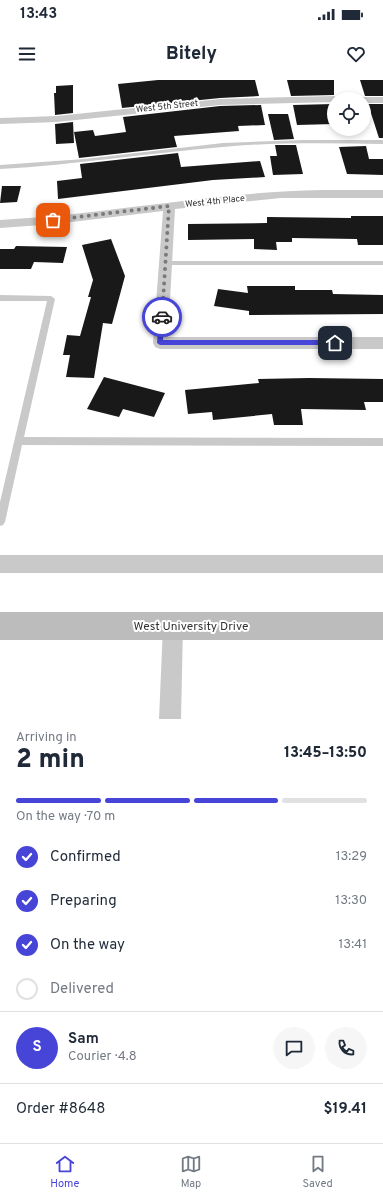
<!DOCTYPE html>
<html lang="en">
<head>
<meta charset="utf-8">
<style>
	body { margin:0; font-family:Overpass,sans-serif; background:#f6f6f7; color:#1f2937; height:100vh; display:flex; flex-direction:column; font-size:15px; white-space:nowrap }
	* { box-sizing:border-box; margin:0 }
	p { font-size:13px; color:#747a83 }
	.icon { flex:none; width:22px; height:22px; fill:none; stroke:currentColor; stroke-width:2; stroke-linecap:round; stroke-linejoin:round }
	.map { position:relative; height:639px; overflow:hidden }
	.drawer { display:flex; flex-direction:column; background:#fff; flex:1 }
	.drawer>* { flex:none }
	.tools { position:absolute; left:327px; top:12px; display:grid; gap:8px }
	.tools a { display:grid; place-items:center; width:44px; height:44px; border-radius:50%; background:#fff; box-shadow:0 2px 6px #0003; font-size:20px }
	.pin { position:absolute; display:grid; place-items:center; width:34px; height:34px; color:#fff; margin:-17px; border-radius:8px; box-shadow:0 2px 6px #0006 }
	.courier { position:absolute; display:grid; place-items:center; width:40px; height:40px; margin:-20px; border:3px solid #4744d8; border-radius:50%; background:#fff; color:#222; box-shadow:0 1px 5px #0007 }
	.head em { font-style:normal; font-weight:800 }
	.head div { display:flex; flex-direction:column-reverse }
	.head { display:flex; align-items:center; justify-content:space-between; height:68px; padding:0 16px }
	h1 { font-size:26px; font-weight:800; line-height:30px }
	.bar { display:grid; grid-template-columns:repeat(4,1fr); gap:6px 4px; align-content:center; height:48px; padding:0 16px }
	.bar i { height:5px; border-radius:3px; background:#e0e1e3 }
	.bar .selected { background:#4744d8 }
	.bar p { grid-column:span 4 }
	.line { display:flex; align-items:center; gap:10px; padding:0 16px; border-top:1px solid #e0e1e3 }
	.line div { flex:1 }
	.round { display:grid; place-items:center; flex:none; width:42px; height:42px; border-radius:21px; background:#f6f6f7 }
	ol { padding:0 16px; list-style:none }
	li { display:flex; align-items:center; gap:12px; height:44px }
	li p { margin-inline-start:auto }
	li .icon { padding:4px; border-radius:50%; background:#4744d8; color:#fff; stroke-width:4 }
	li:last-child { color:#747a83 }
	li i { width:22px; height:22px; border:2px solid #e0e1e3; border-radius:50% }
	.status { display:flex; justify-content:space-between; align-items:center; height:28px; padding:0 20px; background:#fff; direction:ltr }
	.status svg { height:11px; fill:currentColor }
	header { display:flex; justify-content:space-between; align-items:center; height:52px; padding:0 16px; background:#fff; font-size:18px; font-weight:800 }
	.dock { display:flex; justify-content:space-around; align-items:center; height:56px; border-top:1px solid #e0e1e3; background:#fff; font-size:11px; color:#747a83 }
	.dock a { display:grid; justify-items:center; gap:2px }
	.dock .selected { color:#4744d8 }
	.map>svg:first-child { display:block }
	.building { fill:#191919 }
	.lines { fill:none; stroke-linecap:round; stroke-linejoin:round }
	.lane { fill:#c9c9c9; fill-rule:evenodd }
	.street { fill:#c9c9c9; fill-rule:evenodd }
	.secondary { fill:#bcbcbc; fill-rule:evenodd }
	.route { fill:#4744d8 }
	.done { stroke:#7a7a7a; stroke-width:4; stroke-dasharray:0 7.2 }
	.labels { text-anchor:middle; stroke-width:4; stroke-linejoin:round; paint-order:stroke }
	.far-street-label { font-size:9px; fill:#323232; stroke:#fff }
	.near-street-label { font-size:12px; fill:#323232; stroke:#fff }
</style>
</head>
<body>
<div class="status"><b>13:43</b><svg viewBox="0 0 49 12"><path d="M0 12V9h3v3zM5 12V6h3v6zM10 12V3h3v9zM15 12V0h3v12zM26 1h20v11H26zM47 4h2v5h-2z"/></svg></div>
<header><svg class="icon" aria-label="menu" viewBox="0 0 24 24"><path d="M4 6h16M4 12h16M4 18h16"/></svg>Bitely<svg class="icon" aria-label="heart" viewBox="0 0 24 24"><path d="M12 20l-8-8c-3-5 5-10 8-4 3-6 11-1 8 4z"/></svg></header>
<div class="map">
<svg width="383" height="639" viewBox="0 0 383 639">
	<rect width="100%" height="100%" fill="#fff"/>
	<g class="building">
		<polygon points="158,0 255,0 259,16 220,18 122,28 118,4"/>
		<polygon points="287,0 334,0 334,15 291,16"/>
		<polygon points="360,0 383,0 383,16 365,16"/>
		<polygon points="73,5 73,33 55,35 54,13 56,13 56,6"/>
		<polygon points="334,24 334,44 297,45 293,25"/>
		<polygon points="368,24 383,24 383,58 379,58"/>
		<polygon points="261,25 265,45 238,46 239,51 174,56 177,67 79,78 74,52 93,50 95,56 126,52 123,37 220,26"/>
		<polygon points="268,34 288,34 294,59 274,60"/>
		<polygon points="73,42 74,63 56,64 55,44"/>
		<polygon points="275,65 296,65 303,94 273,95 270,76 277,76"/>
		<polygon points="366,66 369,79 383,79 383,95 347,94 339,67"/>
		<polygon points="178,73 181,87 260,81 265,97 213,100 58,119 57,101 82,98 80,84"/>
		<polygon points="2,106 21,106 17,122 0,123"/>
		<polygon points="351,136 383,136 383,165 358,165 357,159 292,158 292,162 276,162 277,170 254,169 254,159 188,160 188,144 267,143 267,137 351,138"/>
		<polygon points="111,159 125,196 112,244 103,243 94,298 66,297 70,275 63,275 67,255 80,256 91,217 88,217 93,200 82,165"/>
		<polygon points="16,166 67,167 63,183 34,182 31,189 0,189 0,169 14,169"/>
		<polygon points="247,206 295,206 295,210 332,210 333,214 383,215 383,234 249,235 249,231 214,226 218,209 248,213"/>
		<polygon points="104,297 165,313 154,337 123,329 119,337 87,329"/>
		<polygon points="309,298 383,299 383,322 364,322 366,330 301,329 303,345 274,345 272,334 213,340 212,332 188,334 185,310 259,303 258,299"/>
	</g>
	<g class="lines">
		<g class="lane">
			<path d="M303,60H383V64C330,63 276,62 223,67C148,73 75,85 0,89V85L84,79L223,63Z"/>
			<rect x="163" y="181" width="220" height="4"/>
			<polygon points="0,215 51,216 55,219 24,357 383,358 383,366 22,365 5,442 3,445 0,446 0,422 47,221 0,221"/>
		</g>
		<g class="street">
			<polygon points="334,16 339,19 334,19 334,22 220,25 57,42 0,44 0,38 57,36 220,19"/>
			<polygon points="364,17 383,17 383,23 364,23 364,19 360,19"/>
			<path d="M322,110H383V118H281L175,129L168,257H383V269H160L155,267L153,263L163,131L55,144L0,148V140C108,134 214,112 322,110Z"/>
			<rect x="0" y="475" width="383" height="18"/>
			<polygon points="173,536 180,539 183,546 181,639 159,639 163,546 166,539"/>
		</g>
		<rect class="secondary" x="0" y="532" width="383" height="28"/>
	</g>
	<polygon class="route" points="159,236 164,237 163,260 335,260 338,263 335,265 160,265 157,263"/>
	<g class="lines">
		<polyline class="done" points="53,140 169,126 162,237"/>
	</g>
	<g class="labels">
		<g class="far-street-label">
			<text transform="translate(167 26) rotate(-6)" y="3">West 5th Street</text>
			<text transform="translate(215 121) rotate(-6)" y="3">West 4th Place</text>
		</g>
		<g class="near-street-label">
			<text x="191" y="550">West University Drive</text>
		</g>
	</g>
</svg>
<div class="tools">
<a><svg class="icon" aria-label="locate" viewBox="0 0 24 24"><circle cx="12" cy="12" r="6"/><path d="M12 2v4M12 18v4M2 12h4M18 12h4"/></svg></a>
</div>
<div class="pin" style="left:53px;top:140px;background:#ea580c"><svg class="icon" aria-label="bag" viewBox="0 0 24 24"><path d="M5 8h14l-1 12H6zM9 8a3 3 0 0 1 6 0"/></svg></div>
<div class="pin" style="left:335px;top:263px;background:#1f2937"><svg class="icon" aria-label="home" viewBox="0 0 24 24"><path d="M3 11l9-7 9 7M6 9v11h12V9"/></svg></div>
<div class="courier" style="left:162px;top:237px"><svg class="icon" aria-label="car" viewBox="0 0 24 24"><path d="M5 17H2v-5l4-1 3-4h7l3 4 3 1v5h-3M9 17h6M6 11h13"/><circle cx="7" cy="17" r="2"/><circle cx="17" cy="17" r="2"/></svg></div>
</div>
<section class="drawer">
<div class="head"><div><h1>2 min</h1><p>Arriving in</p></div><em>13:45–13:50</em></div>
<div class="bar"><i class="selected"></i><i class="selected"></i><i class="selected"></i><i></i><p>On the way · 70 m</p></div>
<ol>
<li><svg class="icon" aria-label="check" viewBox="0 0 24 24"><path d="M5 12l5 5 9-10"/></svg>Confirmed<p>13:29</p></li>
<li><svg class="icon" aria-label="check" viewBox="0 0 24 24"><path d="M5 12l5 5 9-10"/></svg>Preparing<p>13:30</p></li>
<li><svg class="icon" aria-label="check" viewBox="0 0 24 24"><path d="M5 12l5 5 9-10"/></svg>On the way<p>13:41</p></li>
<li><i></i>Delivered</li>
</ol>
<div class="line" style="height:72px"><b class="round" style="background:#4744d8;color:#fff">S</b><div><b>Sam</b><p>Courier · 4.8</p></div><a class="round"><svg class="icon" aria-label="chat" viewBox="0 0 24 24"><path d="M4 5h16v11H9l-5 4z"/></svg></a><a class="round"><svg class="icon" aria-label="phone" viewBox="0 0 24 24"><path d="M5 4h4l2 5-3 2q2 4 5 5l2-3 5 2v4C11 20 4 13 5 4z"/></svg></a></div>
<div class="line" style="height:52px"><div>Order #8648</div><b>$19.41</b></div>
</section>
<nav class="dock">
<a class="selected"><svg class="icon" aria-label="home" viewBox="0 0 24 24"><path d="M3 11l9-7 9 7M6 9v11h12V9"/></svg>Home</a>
<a><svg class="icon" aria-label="map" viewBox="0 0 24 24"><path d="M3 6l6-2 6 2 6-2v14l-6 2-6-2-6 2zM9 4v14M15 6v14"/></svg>Map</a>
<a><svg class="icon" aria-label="saved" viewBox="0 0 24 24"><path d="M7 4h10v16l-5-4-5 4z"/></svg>Saved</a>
</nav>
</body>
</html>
